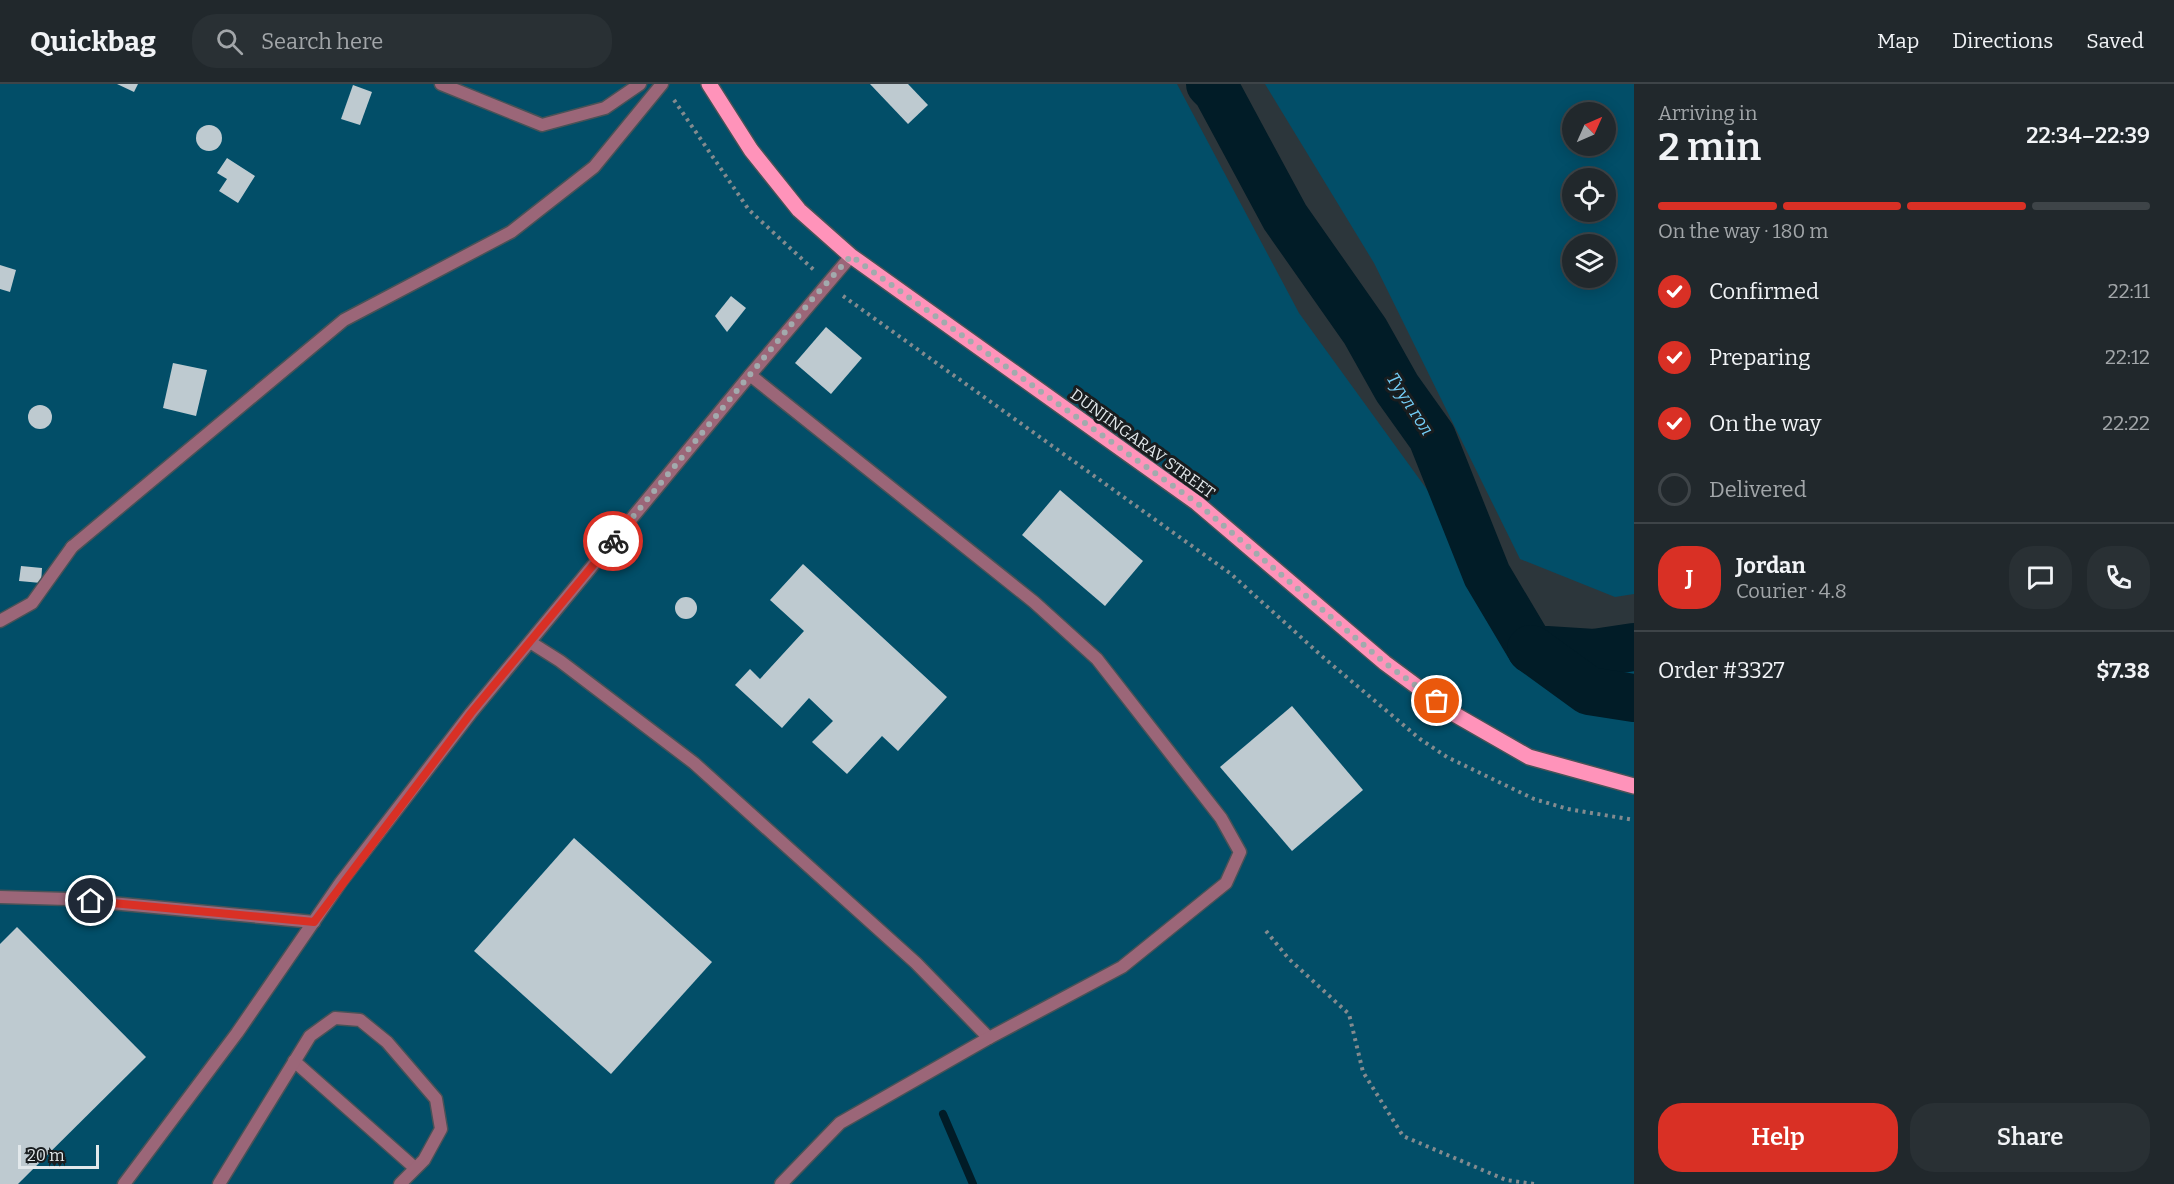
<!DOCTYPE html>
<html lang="en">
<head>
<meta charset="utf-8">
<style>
	body { margin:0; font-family:Bitter,serif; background:#293034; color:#f1f3f6; height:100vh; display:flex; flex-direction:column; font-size:22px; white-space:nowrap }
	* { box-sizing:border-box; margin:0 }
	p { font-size:20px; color:#a2a6a9 }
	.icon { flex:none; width:33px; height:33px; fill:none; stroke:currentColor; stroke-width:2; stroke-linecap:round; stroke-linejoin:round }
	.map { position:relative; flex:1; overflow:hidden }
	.drawer { display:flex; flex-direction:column; background:#21282c; width:540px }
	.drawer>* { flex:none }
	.needle { width:39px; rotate:45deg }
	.buttons { position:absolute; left:1562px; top:18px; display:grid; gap:12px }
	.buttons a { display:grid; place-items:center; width:54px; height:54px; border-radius:50%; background:#21282c; box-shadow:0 3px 15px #0003,0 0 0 2px #3e4448; font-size:30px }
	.scale { position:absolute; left:18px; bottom:15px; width:81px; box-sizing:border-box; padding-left:6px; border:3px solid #e2e8eb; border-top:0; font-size:16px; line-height:21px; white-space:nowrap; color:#e2e8eb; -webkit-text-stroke:4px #191d1f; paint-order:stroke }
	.pin { position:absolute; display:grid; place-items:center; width:51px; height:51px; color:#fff; margin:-26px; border:3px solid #fff; border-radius:50%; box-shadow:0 2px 6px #0007 }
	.courier { position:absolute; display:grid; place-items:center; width:60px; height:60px; margin:-30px; border:4px solid #d93025; border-radius:50%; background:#fff; color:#222; box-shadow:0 2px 8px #0007 }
	.summary em { font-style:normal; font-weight:600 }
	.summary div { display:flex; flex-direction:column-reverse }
	.summary { display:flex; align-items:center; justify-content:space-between; height:102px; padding:0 24px }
	h1 { font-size:39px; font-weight:600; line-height:45px }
	.bar { display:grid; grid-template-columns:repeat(4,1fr); gap:9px 6px; align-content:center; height:72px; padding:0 24px }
	.bar i { height:8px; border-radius:4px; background:#3e4448 }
	.bar .selected { background:#d93025 }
	.bar p { grid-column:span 4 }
	.line { display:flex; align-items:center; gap:15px; padding:0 24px; border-top:2px solid #3e4448 }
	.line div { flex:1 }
	.round { display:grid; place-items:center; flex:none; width:63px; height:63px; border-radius:24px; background:#293034 }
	ol { padding:0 24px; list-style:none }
	li { display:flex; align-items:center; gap:18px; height:66px }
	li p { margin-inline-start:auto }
	li .icon { padding:6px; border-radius:50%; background:#d93025; color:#fff; stroke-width:4 }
	li:last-child { color:#a2a6a9 }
	li i { width:33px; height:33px; border:3px solid #3e4448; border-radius:50% }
	.action { display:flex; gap:12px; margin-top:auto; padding:12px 24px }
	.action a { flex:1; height:69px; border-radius:24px; background:#d93025; color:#fff; font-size:24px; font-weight:600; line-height:69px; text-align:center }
	.action a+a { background:#293034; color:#f1f3f6 }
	header { display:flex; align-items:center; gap:36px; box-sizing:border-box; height:84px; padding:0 30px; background:#21282c; border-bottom:2px solid #3e4448 }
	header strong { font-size:28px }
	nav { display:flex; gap:33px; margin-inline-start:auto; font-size:21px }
	.search { width:420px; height:54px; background:#293034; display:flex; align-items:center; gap:15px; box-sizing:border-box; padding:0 21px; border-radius:24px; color:#a2a6a9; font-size:22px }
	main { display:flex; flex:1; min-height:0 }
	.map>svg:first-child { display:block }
	.green { fill:#024e68; fill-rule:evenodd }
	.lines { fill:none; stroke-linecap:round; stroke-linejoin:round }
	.stream { stroke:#011c27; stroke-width:8 }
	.river { stroke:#011c27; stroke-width:48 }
	.building { fill:#becad0 }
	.lane-casing { stroke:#495257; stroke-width:15 }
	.street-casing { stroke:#495257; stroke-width:15 }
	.primary-casing { stroke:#495257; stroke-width:18 }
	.path { stroke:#838b8f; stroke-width:4; stroke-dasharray:3 4.5; stroke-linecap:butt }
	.lane { stroke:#9b6678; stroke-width:12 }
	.street { stroke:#9b6678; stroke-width:12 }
	.primary { stroke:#ff93ba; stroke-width:15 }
	.done { stroke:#a2aaad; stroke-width:6; stroke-dasharray:0 10.8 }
	.route { stroke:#d93025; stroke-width:8 }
	.labels { text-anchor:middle; stroke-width:6; stroke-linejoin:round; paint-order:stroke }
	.street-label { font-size:16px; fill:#e2e8eb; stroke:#191d1f }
	.water-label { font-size:18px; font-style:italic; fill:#74cef7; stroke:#191d1f }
</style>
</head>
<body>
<header>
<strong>Quickbag</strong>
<div class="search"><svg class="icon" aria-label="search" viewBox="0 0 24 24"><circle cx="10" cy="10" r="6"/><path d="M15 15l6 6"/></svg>Search here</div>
<nav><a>Map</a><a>Directions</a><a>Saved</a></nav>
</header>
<main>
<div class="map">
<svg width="1634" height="1100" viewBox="0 0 1634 1100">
	<rect width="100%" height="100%" fill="#2c363b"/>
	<g class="green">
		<polygon points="0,0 1177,0 1299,229 1584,622 1634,635 1634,1100 0,1100"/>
		<path d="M1265,0H1634V510L1615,513L1520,475L1374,179ZM1572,28H1605V62H1572ZM1572,94H1605V128H1572ZM1572,160H1605V194H1572Z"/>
		<polygon points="1630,580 1634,581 1634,606 1624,607 1597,589"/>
	</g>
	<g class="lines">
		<polyline class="stream" points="943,1030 973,1100"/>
		<g class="river">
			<polyline points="1210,0 1217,7 1285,133 1365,247 1397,304 1432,353 1487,491 1531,565 1594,569 1634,563"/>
			<polyline points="1531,565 1589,607 1634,614"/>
		</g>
	</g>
	<g class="building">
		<polygon points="117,0 138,0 134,8"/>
		<polygon points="870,0 908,0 928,21 908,40"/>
		<polygon points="353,1 372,8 360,41 341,35"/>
		<circle cx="209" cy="54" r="13"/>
		<polygon points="227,74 255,92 238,119 219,107 227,95 217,89"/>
		<polygon points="0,181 16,186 10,208 0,205"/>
		<polygon points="731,212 746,224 727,248 715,232"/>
		<polygon points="826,243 862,274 831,310 795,279"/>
		<polygon points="173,279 207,286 196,332 163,324"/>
		<circle cx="40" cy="333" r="12"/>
		<polygon points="1060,406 1143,477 1105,522 1022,451"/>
		<polygon points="803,480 947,613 898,667 882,652 847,690 812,658 833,637 809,614 782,644 735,601 750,585 760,595 804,547 770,516"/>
		<polygon points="21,482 42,484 41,499 19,497"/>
		<circle cx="686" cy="524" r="11"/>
		<polygon points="1292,622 1363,706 1292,767 1220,683"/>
		<polygon points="574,754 712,878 611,990 474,867"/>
		<polygon points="17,843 146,973 18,1100 0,1100 0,860"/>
	</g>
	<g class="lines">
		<defs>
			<g id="lane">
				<polyline points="0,537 32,519 72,463"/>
				<polyline points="294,977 415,1084"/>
				<polyline points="219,1100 310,952 335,934 360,936 387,958 436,1015 441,1045 424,1076 400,1100"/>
			</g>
			<g id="street">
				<polyline points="441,0 542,41 605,24 640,0"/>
				<polyline points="72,463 344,236 511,148 594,83 662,0"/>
				<polyline points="530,558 560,577 694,679 916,879 989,954"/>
				<polyline points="0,813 68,815 314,838"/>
				<polyline points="124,1100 237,949 341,798 471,629 750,291"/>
				<polyline points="781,1100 840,1039 987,955 1122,883 1226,799 1240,768 1221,734 1097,575 1034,518 750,291 851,172"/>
			</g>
			<polyline id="primary" points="709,0 751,66 799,126 851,172 1197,419 1385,579 1454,630 1529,673 1634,702"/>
		</defs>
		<use href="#lane" class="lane-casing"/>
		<use href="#street" class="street-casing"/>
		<use href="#primary" class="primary-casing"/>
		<g class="path">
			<polyline points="674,16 749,126 815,187"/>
			<polyline points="843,212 1231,490 1324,574 1420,655 1447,673 1534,715 1568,725 1634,736"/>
			<polyline points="1266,847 1289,875 1349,930 1363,988 1403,1052 1506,1096 1534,1100"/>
		</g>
		<use href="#lane" class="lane"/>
		<use href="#street" class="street"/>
		<use href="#primary" class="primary"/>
	</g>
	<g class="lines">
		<polyline class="done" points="613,457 814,213 851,172 1197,419 1385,579 1437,617"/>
		<polyline class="route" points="91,817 314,838 471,629 613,457"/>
	</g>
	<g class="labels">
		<g class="street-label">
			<text transform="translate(1143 359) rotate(36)" y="6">DUNJINGARAV STREET</text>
		</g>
		<g class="water-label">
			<text transform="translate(1410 320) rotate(57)" y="6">Туул гол</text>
		</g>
	</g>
</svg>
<div class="buttons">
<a><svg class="needle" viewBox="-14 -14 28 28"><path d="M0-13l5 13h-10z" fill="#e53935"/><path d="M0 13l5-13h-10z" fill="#a2a6a9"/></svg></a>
<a><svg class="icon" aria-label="locate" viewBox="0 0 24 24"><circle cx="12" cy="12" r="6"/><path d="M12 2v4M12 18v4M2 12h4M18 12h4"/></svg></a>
<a><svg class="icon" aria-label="layers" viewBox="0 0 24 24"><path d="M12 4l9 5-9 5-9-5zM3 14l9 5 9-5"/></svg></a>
</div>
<div class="scale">20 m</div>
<div class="pin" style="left:1437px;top:617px;background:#ea580c"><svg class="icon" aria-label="bag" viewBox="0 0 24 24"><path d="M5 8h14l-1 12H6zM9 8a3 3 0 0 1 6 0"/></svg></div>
<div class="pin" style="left:91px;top:817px;background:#1f2937"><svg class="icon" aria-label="home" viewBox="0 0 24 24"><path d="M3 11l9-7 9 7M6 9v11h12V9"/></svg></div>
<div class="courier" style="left:613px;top:457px"><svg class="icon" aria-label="bike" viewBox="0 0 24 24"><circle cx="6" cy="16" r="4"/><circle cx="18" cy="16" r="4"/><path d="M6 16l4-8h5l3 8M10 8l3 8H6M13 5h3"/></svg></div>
</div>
<section class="drawer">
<div class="summary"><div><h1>2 min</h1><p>Arriving in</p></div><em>22:34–22:39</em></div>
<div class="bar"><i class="selected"></i><i class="selected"></i><i class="selected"></i><i></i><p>On the way · 180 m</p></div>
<ol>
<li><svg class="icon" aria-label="check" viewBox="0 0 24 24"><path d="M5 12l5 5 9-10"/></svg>Confirmed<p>22:11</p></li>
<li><svg class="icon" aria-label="check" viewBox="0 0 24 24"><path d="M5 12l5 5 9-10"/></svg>Preparing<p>22:12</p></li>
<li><svg class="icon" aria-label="check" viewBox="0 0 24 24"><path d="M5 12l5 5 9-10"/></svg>On the way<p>22:22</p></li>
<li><i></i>Delivered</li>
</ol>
<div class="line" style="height:108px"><b class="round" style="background:#d93025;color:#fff">J</b><div><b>Jordan</b><p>Courier · 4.8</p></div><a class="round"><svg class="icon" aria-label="chat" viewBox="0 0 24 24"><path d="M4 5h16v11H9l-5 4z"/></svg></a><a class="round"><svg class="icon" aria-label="phone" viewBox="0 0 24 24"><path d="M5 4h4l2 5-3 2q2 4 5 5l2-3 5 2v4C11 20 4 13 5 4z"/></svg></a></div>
<div class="line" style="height:78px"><div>Order #3327</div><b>$7.38</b></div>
<div class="action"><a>Help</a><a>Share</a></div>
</section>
</main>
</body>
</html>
